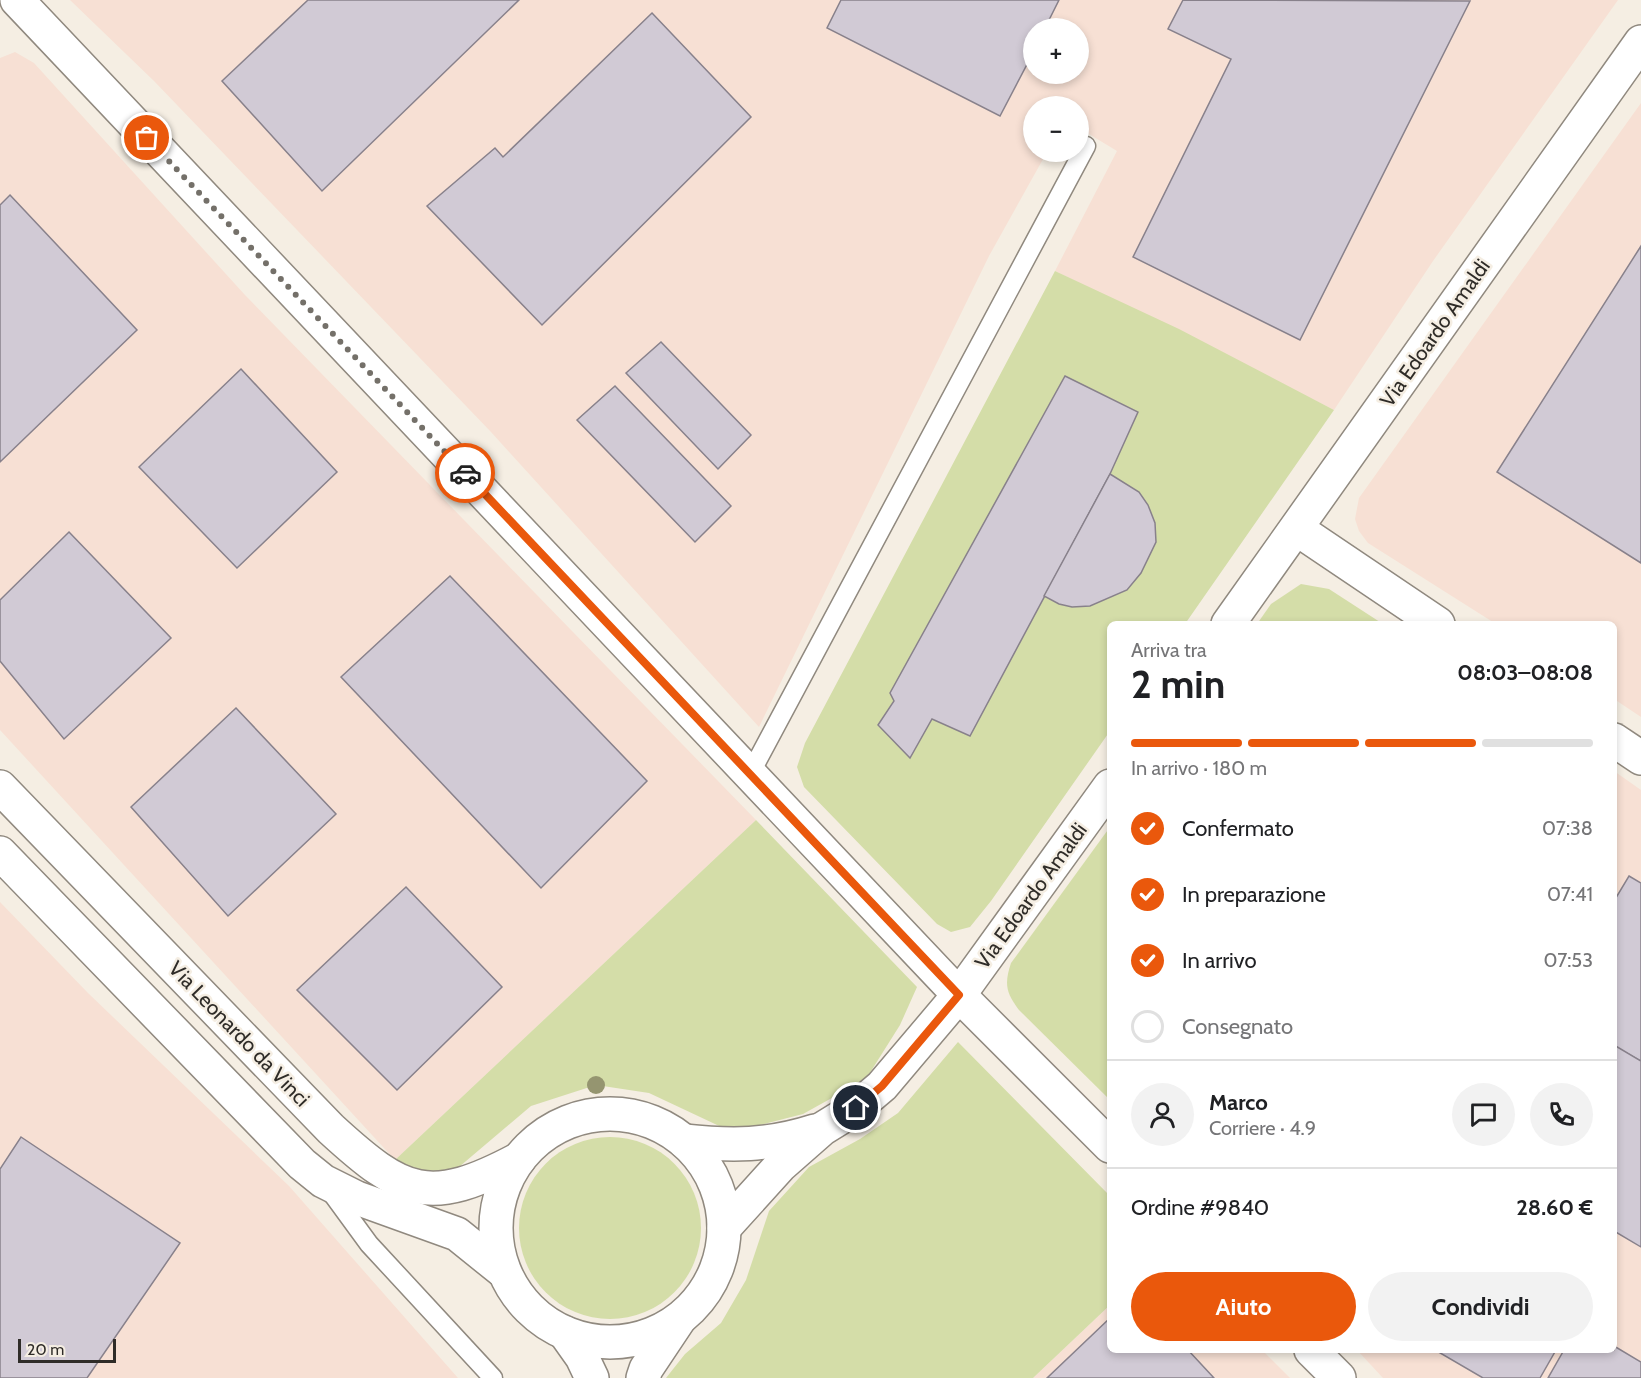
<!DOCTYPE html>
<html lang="it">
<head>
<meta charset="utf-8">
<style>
	body { margin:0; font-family:Cabin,sans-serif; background:#f2f2f2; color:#202124; height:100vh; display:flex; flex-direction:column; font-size:22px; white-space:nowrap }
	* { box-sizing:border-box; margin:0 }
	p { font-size:20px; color:#757577 }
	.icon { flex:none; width:33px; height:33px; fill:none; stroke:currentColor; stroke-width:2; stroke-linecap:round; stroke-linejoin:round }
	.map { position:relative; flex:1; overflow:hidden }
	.details { position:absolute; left:1107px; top:621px; width:510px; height:732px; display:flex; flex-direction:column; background:#fff; border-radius:9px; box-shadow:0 3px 9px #0003 }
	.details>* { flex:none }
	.tools { position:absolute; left:1023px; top:18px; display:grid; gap:12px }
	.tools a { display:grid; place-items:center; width:66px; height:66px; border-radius:50%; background:#fff; box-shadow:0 3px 9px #0003; font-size:30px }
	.scale { position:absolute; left:18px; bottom:15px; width:98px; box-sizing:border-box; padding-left:6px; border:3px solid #2f2c28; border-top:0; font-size:16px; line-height:21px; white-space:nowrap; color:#2f2c28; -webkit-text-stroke:4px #f5eee3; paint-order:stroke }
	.pin { position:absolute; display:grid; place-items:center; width:51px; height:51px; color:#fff; margin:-26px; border:3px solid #fff; border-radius:50%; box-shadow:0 2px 6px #0007 }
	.courier { position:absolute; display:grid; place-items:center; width:60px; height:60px; margin:-30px; border:4px solid #ea580c; border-radius:50%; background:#fff; color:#222; box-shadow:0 2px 8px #0007 }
	.headline em { font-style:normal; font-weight:800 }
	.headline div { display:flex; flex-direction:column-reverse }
	.headline { display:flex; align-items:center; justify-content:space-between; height:102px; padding:0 24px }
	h1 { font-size:39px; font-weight:800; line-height:45px }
	.bar { display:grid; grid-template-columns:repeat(4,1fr); gap:9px 6px; align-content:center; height:72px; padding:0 24px }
	.bar i { height:8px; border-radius:4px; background:#e0e0e0 }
	.bar .selected { background:#ea580c }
	.bar p { grid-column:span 4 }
	.line { display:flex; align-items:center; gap:15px; padding:0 24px; border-top:2px solid #e0e0e0 }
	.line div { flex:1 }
	.round { display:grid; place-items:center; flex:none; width:63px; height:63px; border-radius:32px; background:#f2f2f2 }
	ol { padding:0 24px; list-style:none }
	li { display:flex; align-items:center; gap:18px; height:66px }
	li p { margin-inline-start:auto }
	li .icon { padding:6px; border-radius:50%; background:#ea580c; color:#fff; stroke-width:4 }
	li:last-child { color:#757577 }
	li i { width:33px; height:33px; border:3px solid #e0e0e0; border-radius:50% }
	.primary-button { display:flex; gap:12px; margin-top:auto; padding:12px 24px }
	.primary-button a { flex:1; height:69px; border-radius:36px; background:#ea580c; color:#fff; font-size:24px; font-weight:800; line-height:69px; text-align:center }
	.primary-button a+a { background:#f2f2f2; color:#202124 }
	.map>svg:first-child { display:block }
	.industrial { fill:#f7e0d4; fill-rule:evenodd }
	.green { fill:#d4dda8 }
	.building { fill:#d1cad5; stroke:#88818b; stroke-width:1.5 }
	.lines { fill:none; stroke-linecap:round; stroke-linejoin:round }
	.lane-casing { stroke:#90897f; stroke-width:21 }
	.street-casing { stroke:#90897f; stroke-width:36 }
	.secondary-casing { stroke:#90897f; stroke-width:36 }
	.lane { stroke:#fff; stroke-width:18 }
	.street { stroke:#fff; stroke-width:33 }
	.secondary { stroke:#fff; stroke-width:33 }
	.tree { fill:#959570 }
	.done { stroke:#747069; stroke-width:6; stroke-dasharray:0 10.8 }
	.route { stroke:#ea580c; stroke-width:8 }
	.labels { text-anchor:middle; stroke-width:5; stroke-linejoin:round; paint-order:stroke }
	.street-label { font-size:21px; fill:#2f2c28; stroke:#f5eee3 }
</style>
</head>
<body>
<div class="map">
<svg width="1641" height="1378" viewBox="0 0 1641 1378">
	<rect width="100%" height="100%" fill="#f5eee3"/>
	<g class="industrial">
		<path d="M70,0H1618L1433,261L1334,410L1055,271L1117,151L1079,128L1078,106H1034V152H1047L989,256L759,727L491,432L154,81ZM1034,28H1078V74H1034Z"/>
		<polygon points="15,52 34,63 245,295 756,820 395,1160 0,730 0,58"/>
		<polygon points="1641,103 1641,717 1614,699 1614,624 1496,624 1368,543 1359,531 1355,519 1359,498"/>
		<polygon points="1614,771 1641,790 1641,1378 1383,1378 1357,1350 1614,1350"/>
		<polygon points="0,902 88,993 289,1186 458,1378 0,1378"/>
		<polygon points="1110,1305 1110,1350 1262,1350 1290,1378 1033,1378"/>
	</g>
	<g class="green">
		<polygon points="1055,271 1179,329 1334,410 1185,624 1110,624 1110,731 991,901 970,927 951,932 937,924 804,787 797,767 805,743"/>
		<polygon points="1301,584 1329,589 1383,624 1257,624 1271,604"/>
		<polygon points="756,820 917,987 900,1025 866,1079 803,1114 732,1132 649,1093 596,1085 531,1106 459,1167 423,1174 395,1160"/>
		<path d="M1110,827V1100L1019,1010C1006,993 1004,984 1011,963Z"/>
		<polygon points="958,1042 1110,1196 1110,1305 1033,1378 666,1378 685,1354 721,1323 746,1280 769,1211 809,1167 860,1139 898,1113"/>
		<circle cx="610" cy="1228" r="91"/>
	</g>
	<g class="building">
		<polygon points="308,0 519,0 322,191 222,81"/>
		<polygon points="841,0 1059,0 1045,28 1034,28 1034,51 1000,116 827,28"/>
		<polygon points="1183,0 1470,1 1300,340 1133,257 1231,59 1168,29"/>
		<polygon points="652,13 751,117 542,325 427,206 495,148 503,157"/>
		<polygon points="10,195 137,330 0,462 0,205"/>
		<polygon points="1641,246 1641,563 1497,472"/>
		<polygon points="661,342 751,435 718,469 626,373"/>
		<polygon points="241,369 337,472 237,568 139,467"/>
		<polygon points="1065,376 1138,412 1110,474 970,736 932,719 910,758 878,725 894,701 890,693"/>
		<polygon points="615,386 731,506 695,542 577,420"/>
		<polygon points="1110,474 1139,492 1148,505 1155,523 1156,542 1141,573 1127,590 1090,606 1072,607 1059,604 1044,596"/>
		<polygon points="69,532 171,638 64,739 0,661 0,600"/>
		<polygon points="450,576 647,781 541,888 341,677"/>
		<polygon points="236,708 336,814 228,916 131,807"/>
		<polygon points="1629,876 1641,883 1641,1061 1614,1046 1614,901"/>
		<polygon points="406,887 502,987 397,1090 297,990"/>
		<polygon points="1614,1045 1641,1061 1641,1247 1614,1231"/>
		<polygon points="21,1137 180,1243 87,1378 0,1378 0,1169"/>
		<polygon points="1110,1318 1110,1350 1188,1350 1214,1378 1047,1378"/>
		<polygon points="1614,1346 1641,1362 1641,1378 1548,1378 1564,1350 1614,1350"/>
		<polygon points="1435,1350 1556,1350 1540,1378 1483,1378"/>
	</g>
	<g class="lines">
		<defs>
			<g id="lane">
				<polyline points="750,774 1086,146"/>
				<polyline points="331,1192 369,1244 493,1378"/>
			</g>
			<g id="street">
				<polyline points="17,0 959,995 1110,1146"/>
				<polyline points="1297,529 1438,624"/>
				<polyline points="1614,740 1641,758"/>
				<polyline points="1311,1350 1339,1378"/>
			</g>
			<g id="secondary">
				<polyline points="1228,624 1641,42"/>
				<path d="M0,787L331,1129C403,1195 429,1207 519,1159"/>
				<polyline points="0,853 302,1164 323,1181 357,1198 457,1234 503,1271"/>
				<circle cx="610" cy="1228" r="114"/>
				<path d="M684,1141C732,1146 768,1146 815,1131"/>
				<polyline points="724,1228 781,1165 822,1129 856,1108 882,1086 959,995 1110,786"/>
				<polyline points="565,1333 582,1357 592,1378"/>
				<polyline points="643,1378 646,1369 678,1321"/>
			</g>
		</defs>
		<use href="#lane" class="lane-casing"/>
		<use href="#street" class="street-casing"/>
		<use href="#secondary" class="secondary-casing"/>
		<use href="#lane" class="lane"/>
		<use href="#street" class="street"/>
		<use href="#secondary" class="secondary"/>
	</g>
	<circle class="tree" cx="596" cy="1085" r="9"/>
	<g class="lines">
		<polyline class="done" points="147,138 465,473"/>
		<polyline class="route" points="465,473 959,995 882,1086 856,1108"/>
	</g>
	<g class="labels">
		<g class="street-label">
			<text transform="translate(1435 333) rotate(-55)" y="7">Via Edoardo Amaldi</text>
			<text transform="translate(1031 896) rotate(-54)" y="7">Via Edoardo Amaldi</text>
			<text transform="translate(239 1034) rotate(46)" y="7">Via Leonardo da Vinci</text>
		</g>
	</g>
</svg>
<div class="tools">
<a>+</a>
<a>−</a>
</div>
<div class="scale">20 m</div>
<div class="pin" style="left:147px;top:138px;background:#ea580c"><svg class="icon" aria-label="bag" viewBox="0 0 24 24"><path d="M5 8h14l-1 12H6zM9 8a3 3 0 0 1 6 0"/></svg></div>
<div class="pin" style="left:856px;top:1108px;background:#1f2937"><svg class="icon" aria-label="home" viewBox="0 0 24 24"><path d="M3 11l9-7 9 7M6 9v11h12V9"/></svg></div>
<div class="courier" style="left:465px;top:473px"><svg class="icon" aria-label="car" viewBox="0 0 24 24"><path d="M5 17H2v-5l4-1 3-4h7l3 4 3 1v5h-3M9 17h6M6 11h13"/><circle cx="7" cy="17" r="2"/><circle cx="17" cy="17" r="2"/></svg></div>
<section class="details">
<div class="headline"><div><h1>2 min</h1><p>Arriva tra</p></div><em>08:03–08:08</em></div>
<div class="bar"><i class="selected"></i><i class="selected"></i><i class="selected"></i><i></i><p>In arrivo · 180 m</p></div>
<ol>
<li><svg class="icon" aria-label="check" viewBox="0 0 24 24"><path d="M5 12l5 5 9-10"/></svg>Confermato<p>07:38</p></li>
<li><svg class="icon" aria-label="check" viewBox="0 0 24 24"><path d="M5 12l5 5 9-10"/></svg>In preparazione<p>07:41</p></li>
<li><svg class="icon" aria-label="check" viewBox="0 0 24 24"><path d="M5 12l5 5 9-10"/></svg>In arrivo<p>07:53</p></li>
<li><i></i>Consegnato</li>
</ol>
<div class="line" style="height:108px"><a class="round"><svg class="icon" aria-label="person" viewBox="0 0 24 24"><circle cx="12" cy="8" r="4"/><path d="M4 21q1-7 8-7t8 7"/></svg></a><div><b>Marco</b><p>Corriere · 4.9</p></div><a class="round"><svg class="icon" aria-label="chat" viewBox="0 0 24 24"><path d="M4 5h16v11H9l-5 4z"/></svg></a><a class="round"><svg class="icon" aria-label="phone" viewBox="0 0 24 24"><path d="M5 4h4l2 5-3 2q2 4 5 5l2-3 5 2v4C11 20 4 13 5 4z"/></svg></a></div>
<div class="line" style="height:78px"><div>Ordine #9840</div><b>28.60 €</b></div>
<div class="primary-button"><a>Aiuto</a><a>Condividi</a></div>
</section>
</div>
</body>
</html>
